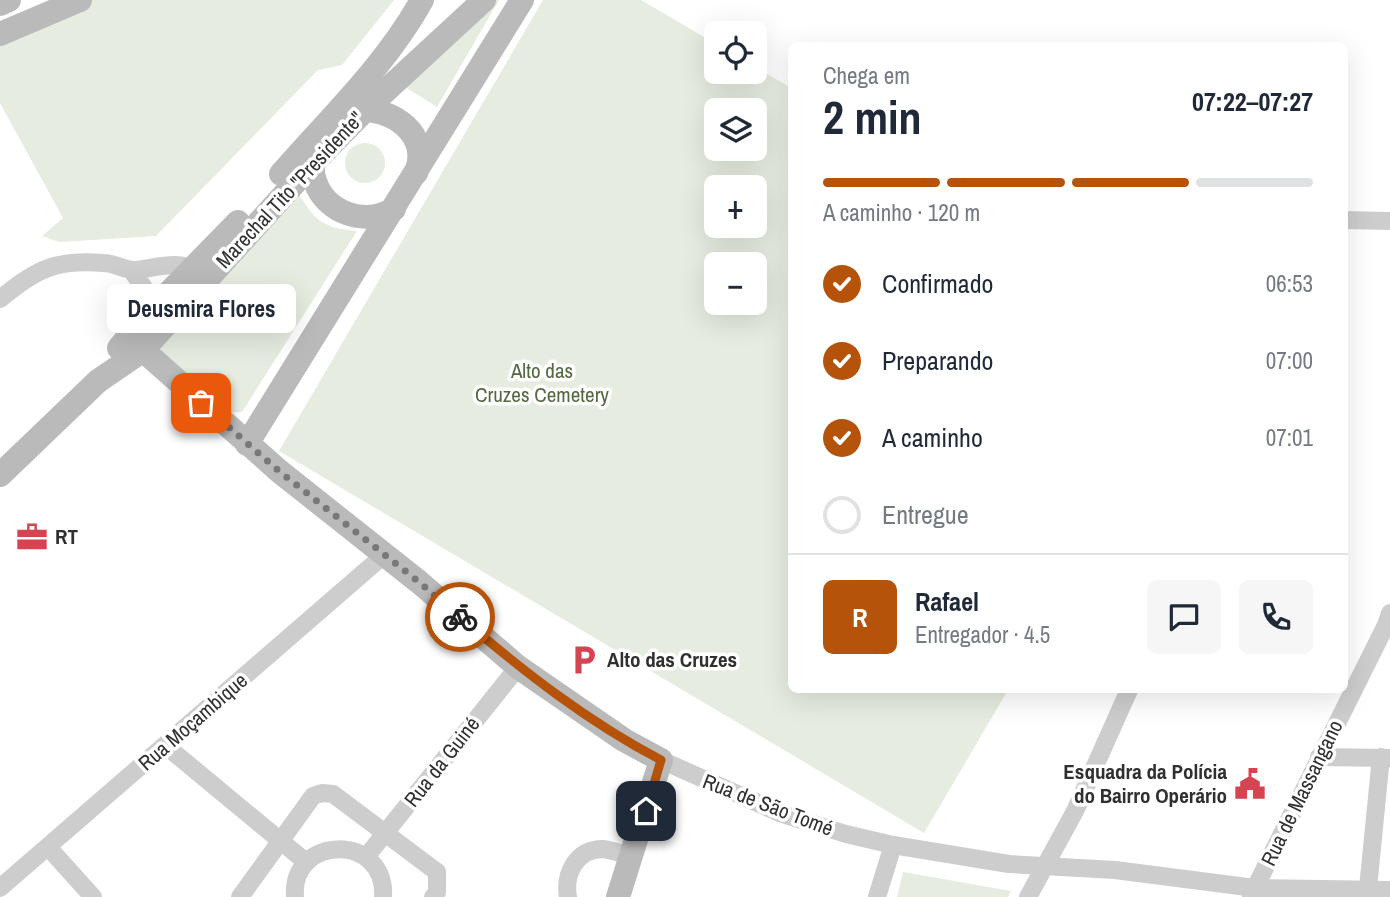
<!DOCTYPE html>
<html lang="pt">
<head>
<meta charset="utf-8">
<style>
	body { margin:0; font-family:"Archivo Narrow",sans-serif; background:#f6f6f7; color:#1f2937; height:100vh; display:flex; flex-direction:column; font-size:26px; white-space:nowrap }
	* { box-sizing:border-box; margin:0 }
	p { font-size:23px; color:#747a83 }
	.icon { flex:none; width:38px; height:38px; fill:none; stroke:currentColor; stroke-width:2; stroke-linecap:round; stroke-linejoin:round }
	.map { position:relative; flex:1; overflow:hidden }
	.sheet { position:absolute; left:788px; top:42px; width:560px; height:651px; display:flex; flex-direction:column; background:#fff; border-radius:10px; box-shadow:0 7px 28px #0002 }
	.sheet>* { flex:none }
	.controls { position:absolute; left:704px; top:21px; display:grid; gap:14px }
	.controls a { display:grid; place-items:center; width:63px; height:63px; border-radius:10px; background:#fff; box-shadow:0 7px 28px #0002; font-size:35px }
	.pin { position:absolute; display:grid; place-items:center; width:60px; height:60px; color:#fff; margin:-30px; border-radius:14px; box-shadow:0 4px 10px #0006 }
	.courier { position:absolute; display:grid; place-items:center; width:70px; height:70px; margin:-35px; border:5px solid #b45309; border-radius:50%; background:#fff; color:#222; box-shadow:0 2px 9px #0007 }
	.bubble { position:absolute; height:49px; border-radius:10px; background:#fff; box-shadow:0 7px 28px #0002; font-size:23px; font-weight:800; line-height:49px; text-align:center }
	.summary em { font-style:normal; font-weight:800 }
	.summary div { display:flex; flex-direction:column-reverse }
	.summary { display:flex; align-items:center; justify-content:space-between; height:119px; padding:0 35px }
	h1 { font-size:46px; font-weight:800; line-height:52px }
	.bar { display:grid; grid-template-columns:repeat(4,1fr); gap:10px 7px; align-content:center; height:84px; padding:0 35px }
	.bar i { height:9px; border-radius:5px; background:#e0e1e3 }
	.bar .on { background:#b45309 }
	.bar p { grid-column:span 4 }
	.line { display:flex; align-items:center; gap:18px; padding:0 35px; border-top:2px solid #e0e1e3 }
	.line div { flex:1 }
	.round { display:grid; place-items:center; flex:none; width:74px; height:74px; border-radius:10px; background:#f6f6f7 }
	ol { padding:0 35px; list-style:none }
	li { display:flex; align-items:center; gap:21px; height:77px }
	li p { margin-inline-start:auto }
	li .icon { padding:7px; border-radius:50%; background:#b45309; color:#fff; stroke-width:4 }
	li:last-child { color:#747a83 }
	li i { width:38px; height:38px; border:4px solid #e0e1e3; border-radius:50% }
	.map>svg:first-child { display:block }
	.green { fill:#e6ecdf; fill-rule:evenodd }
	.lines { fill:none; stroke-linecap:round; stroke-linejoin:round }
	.street { stroke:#cdcdcd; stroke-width:18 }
	.secondary { stroke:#bababa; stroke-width:24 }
	.done { stroke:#787878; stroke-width:7; stroke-dasharray:0 12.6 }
	.route { stroke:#b45309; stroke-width:9 }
	.labels { text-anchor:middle; stroke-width:7; stroke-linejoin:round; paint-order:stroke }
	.street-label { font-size:21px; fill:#303030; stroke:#fff }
	.park-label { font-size:21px; fill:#546841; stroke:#fff }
	.poi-label { font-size:21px; font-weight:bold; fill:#303030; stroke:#fff; text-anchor:start }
</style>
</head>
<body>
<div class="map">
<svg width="1390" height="897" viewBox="0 0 1390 897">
	<rect width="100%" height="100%" fill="#fff"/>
	<g class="green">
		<polygon points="91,0 394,0 342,65 318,70 156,236 59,242 42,236 63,218 0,103 0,41"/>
		<polygon points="496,0 499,0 437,107 405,87"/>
		<path d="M543,0H641L716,44V72H754V66L791,88V690H1008L924,833L279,451ZM754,110V149H716V110ZM716,187H754V226H716ZM754,264V303H716V264Z"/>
		<circle cx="365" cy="163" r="20"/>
		<path d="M299,194C315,222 325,228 357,231L242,412L223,413L160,356L157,340Z"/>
		<polygon points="903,872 1011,891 1008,897 897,897"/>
	</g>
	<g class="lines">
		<g class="street">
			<polyline points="1344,220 1390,221"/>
			<polyline points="132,271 156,305 165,311"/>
			<path d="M0,299C36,269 56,259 104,263C115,263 125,271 136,270C156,268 180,259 199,272"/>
			<polyline points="166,746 306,862"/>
			<polyline points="1319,757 1390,758"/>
			<polyline points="661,760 782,814 846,834 893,845 1009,864 1115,870 1255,888 1390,890"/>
			<polyline points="48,847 93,897"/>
			<polyline points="366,857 518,667"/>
			<polyline points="0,888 384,555"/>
			<polyline points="1368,888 1381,757"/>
			<polyline points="1251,896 1386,625 1390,613"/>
			<polyline points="240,897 313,796 322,793 333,794 437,872 437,892 433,897"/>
			<path d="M295,897C290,834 387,833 383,897"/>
			<path d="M568,897C564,874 576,849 603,849C612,850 622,854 631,856"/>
			<polyline points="877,897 893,845"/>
			<polyline points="1028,897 1075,811 1129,690"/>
		</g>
		<g class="secondary">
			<polyline points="0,4 9,0"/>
			<polyline points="0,34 80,0"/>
			<path d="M356,110C392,107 431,134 416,173"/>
			<path d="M312,153C312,162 312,173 315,181C326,214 366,226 394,209"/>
			<path d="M281,174C330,118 386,65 422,0"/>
			<polyline points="127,336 279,471 419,582 518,667 624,740 661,760 618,897"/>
			<polyline points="119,348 146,316 238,222"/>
			<polyline points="247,444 522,0"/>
			<polyline points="0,475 98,381 142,351 312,164 366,109 484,0"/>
		</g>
	</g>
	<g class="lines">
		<polyline class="done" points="201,403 279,471 419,582 460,617"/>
		<path class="route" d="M460,617C523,671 588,722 661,760L646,811"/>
	</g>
	<defs>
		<symbol id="office-bare" viewBox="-9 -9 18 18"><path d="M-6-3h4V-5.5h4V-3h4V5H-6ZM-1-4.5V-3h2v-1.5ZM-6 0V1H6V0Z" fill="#d64351" stroke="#fff" stroke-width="2.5" paint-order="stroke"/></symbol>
		<symbol id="parking-bare" viewBox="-9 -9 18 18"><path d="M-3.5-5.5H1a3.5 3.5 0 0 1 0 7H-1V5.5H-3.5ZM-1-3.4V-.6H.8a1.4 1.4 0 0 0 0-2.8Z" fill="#d64351" stroke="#fff" stroke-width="2.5" paint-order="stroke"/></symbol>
		<symbol id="civic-bare" viewBox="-9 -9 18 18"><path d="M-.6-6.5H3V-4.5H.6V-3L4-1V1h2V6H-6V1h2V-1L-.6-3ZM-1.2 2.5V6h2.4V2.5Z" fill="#d64351" stroke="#fff" stroke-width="2.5" paint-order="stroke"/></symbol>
	</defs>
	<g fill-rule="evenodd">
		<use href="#office-bare" x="10" y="515" width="44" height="44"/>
		<use href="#parking-bare" x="562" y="638" width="44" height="44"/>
		<use href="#civic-bare" x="1228" y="762" width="44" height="44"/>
	</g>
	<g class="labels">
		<g class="street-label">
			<text transform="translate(290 190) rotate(-47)" y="7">Marechal Tito "Presidente"</text>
			<text transform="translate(193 722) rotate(-41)" y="7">Rua Moçambique</text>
			<text transform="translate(442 762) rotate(-52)" y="7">Rua da Guiné</text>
			<text transform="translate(1302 793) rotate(-64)" y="7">Rua de Massangano</text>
			<text transform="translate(768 805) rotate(21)" y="7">Rua de São Tomé</text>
		</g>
		<g class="park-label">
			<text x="542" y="378">Alto das<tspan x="542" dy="24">Cruzes Cemetery</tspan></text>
		</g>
		<g class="poi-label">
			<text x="55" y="544">RT</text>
			<text x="607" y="667">Alto das Cruzes</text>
			<text x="1227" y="779" text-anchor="end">Esquadra da Polícia<tspan x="1227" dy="24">do Bairro Operário</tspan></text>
		</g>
	</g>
</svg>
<div class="controls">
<a><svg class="icon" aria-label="locate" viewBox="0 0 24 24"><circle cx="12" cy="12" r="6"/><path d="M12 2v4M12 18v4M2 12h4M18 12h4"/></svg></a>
<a><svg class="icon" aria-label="layers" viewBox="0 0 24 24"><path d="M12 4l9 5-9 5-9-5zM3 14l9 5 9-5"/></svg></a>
<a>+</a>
<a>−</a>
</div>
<div class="pin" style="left:201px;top:403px;background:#ea580c"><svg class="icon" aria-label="bag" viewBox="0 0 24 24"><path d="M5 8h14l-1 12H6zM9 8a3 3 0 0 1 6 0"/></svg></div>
<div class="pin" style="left:646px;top:811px;background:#1f2937"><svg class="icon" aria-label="home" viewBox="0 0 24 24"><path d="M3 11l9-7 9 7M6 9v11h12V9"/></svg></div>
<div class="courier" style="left:460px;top:617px"><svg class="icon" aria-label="bike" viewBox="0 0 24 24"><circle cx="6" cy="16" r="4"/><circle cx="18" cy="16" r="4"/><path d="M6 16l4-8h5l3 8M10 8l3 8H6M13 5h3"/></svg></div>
<div class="bubble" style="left:107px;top:284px;width:189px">Deusmira Flores</div>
<section class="sheet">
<div class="summary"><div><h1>2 min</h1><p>Chega em</p></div><em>07:22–07:27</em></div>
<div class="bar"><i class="on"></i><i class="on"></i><i class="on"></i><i></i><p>A caminho · 120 m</p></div>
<ol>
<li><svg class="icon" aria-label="check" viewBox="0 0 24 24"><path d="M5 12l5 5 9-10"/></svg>Confirmado<p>06:53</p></li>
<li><svg class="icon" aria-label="check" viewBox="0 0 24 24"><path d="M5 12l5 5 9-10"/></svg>Preparando<p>07:00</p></li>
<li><svg class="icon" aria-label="check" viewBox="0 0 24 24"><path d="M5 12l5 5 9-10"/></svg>A caminho<p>07:01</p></li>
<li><i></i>Entregue</li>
</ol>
<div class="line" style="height:126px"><b class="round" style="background:#b45309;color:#fff">R</b><div><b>Rafael</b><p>Entregador · 4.5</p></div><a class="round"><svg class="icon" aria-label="chat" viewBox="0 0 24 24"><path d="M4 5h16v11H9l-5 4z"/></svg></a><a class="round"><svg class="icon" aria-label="phone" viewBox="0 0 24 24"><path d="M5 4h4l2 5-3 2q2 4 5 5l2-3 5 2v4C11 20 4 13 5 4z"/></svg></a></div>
</section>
</div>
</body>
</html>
